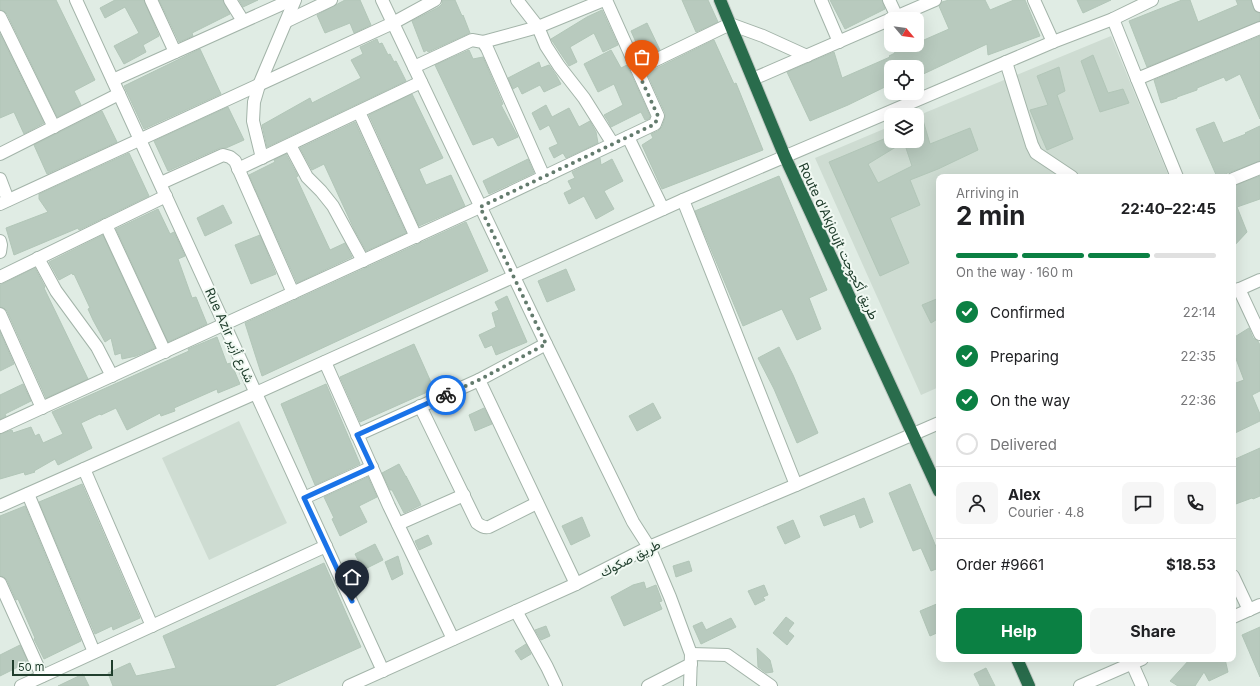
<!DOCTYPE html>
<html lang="en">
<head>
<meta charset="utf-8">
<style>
	body { margin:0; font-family:Inter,Vazirmatn,sans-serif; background:#f6f6f6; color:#202124; height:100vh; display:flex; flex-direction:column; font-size:15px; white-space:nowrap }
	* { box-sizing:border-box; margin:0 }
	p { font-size:13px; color:#757577 }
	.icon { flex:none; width:22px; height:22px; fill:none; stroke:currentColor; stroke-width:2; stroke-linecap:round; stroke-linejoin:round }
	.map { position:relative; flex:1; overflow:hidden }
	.sheet { position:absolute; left:936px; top:174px; width:300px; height:488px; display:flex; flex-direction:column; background:#fff; border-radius:8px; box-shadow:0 4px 16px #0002 }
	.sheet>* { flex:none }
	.needle { width:26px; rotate:119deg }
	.buttons { position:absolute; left:884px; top:12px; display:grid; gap:8px }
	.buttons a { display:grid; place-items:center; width:40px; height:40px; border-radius:8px; background:#fff; box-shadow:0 4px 16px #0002; font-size:20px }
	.scale { position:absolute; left:12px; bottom:10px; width:101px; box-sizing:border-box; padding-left:4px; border:2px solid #203e2d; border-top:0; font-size:11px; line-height:14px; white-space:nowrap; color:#203e2d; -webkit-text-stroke:3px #f1f9f3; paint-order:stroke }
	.pin { position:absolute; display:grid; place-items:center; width:34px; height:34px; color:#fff; margin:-41px -17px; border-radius:50% 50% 50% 0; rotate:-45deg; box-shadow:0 0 4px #0007 }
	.pin .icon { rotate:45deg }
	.courier { position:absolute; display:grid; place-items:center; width:40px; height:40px; margin:-20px; border:3px solid #1a73e8; border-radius:50%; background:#fff; color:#222; box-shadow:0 1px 5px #0007 }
	.overview em { font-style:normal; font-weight:700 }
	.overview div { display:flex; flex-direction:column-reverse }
	.overview { display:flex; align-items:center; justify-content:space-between; height:68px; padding:0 20px }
	h1 { font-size:26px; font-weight:700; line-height:30px }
	.bar { display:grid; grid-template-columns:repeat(4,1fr); gap:6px 4px; align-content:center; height:48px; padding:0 20px }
	.bar i { height:5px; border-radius:3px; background:#e0e0e0 }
	.bar .active { background:#0b8043 }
	.bar p { grid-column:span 4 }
	.line { display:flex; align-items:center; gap:10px; padding:0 20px; border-top:1px solid #e0e0e0 }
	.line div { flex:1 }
	.round { display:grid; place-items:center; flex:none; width:42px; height:42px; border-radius:8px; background:#f6f6f6 }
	ol { padding:0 20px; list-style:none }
	li { display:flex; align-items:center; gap:12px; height:44px }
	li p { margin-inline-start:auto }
	li .icon { padding:4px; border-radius:50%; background:#0b8043; color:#fff; stroke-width:4 }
	li:last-child { color:#757577 }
	li i { width:22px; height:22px; border:2px solid #e0e0e0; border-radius:50% }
	.action { display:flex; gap:8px; margin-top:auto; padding:8px 20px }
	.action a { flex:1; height:46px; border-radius:8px; background:#0b8043; color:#fff; font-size:16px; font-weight:700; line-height:46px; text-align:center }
	.action a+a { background:#f6f6f6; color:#202124 }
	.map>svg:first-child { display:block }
	.built { fill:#cedcd2 }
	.building { fill:#b8cabe; stroke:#b2c6b8; fill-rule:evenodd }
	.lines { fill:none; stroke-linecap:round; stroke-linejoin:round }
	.minor-casing { stroke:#a3b4a9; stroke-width:14 }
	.highway-casing { stroke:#c1c9c4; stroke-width:14 }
	.minor { stroke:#fff; stroke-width:12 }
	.highway { stroke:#296c4c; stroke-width:12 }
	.done { stroke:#637b6d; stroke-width:4; stroke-dasharray:0 7.2 }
	.route { stroke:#1a73e8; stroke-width:5 }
	.labels { text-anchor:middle; stroke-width:4; stroke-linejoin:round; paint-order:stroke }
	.street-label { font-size:13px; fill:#203e2d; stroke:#f1f9f3 }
</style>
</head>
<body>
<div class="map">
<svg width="1260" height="686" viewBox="0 0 1260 686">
	<rect width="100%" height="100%" fill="#e0ece4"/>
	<g class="built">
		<polygon points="1111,36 1169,177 939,177 939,387 921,395 815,158 891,126 891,141 917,141 917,116"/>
		<polygon points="239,421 287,523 209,560 162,458"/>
	</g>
	<g class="building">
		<polygon points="0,0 56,0 95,80 74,91 81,105 57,117 7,14 4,11 0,10"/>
		<polygon points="115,0 144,0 159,36 143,45 146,52 124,64 114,46 139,33 125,7 105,18 100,8"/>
		<polygon points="159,0 223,0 230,14 192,33 193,36 179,42"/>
		<polygon points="239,0 258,0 243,7"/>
		<polygon points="345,0 360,0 371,25 354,33 350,23 325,33 317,15"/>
		<polygon points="442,0 455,0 462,16 463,15 470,33 428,52 427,50 424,52 412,21 439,7 442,4"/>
		<polygon points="682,0 708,0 718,22 696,32"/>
		<polygon points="830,0 882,0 885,9 845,29"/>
		<polygon points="949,0 985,0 990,10 1014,0 1025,0 1040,36 988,55 987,44 917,77 917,67 891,67 891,84 848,105 810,121 787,72 834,52 842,78 890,57 889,56 895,53 892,45 917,45 917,43 949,29 939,6 942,2"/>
		<polygon points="1077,0 1111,0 1083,13"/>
		<polygon points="1182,0 1190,0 1198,22 1238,5 1236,0 1251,0 1255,11 1260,13 1260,21 1147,67 1129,21"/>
		<polygon points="602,10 618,45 603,52 594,33 570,47 577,62 569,66 551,39 587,17"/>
		<polygon points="647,23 660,50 643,58 631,31"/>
		<polygon points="0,34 44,123 24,134 14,112 0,118"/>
		<polygon points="1260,36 1260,119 1240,74 1226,81 1224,77 1197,88 1197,90 1177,97 1177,98 1161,103 1154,80"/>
		<polygon points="377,39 379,44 382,43 388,55 390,54 394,62 396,61 406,81 267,147 262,125 310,98 312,103 361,78 351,60 363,54 360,47"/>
		<polygon points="714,40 734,84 736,83 763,150 662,189 642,145 653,138 651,134 658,131 662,127 665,118 665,113 647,73"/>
		<polygon points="200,49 221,94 144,129 124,86"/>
		<polygon points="469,50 473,59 483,57 503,104 501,105 518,137 498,146 493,137 473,145 435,65"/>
		<polygon points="611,50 621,68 627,65 650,116 649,119 645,120 641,112 611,127 608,121 604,115 623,105 614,84 598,92 584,64"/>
		<polygon points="1093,55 1108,93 1123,89 1129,103 1100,112 1081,61"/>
		<polygon points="539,62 541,68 549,65 556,75 561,84 544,92 540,85 522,94 518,86 513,89 508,78"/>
		<polygon points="1059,67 1065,91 1057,95 1073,139 1047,150 1030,110 1048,105 1037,76"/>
		<polygon points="412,94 443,158 419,169 426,185 451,175 465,206 419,226 369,115"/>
		<polygon points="546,105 552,117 569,108 579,127 590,121 596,132 598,143 566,158 563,153 554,158 549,148 558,144 549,125 540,130 532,113"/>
		<polygon points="228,107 244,140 226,148 220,148 168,171 154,141"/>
		<path d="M917,110H920L930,144L970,128L978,150L938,169L910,180L920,205L890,218L909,263L880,276L829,162L891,136V141H917ZM904,142L912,166L878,183L868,164Z"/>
		<polygon points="102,111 117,142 47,174 34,145"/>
		<polygon points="355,122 406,233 366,251 354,229 324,164 312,170 300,148"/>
		<polygon points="1214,122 1223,143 1246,134 1245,133 1260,126 1260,161 1217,177 1196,129"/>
		<polygon points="129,153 149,196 79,230 78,228 14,255 6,228 48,212 39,199 39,194"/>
		<polygon points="286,154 298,176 296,177 330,250 345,243 352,257 297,283 249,175 275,162 274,160"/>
		<polygon points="600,158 601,165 612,159 623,181 604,191 614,209 596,219 584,196 569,204 564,193 572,189 568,181 575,178 572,172"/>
		<polygon points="528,159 534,173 489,194 483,181"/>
		<polygon points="779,176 827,290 809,298 821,329 797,340 782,309 743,326 695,211"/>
		<polygon points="1260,176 1260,199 1237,207 1247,232 1233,247 1233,186"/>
		<polygon points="223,205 232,223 205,236 197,218"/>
		<polygon points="158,209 170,234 174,232 185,256 178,259 192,298 196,297 207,324 168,342 116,229"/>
		<polygon points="466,222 488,271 262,376 245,323"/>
		<polygon points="103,235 155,348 136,356 122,359 121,353 115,355 111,338 105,342 93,320 88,309 90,308 74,274 73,275 72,273 59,280 49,262"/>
		<polygon points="260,235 276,274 251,284 235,245"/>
		<polygon points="35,268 45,287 44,288 88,379 46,398 7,311 4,308 0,307 0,285"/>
		<polygon points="566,269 575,290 547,302 538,281"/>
		<polygon points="507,296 527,342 496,355 492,345 485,348 479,335 496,327 492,313 499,310 495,302"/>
		<polygon points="939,298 939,318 931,323 922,305"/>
		<polygon points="1249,328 1253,338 1258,341 1260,345 1260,391 1252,395 1260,414 1260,421 1233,434 1233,384 1244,380 1233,351 1233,338"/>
		<polygon points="0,332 14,364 0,371"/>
		<polygon points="217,337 227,364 231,363 240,384 218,393 217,389 174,408 175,411 161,416 160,413 127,430 116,408 101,415 100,414 81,423 92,448 58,465 55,459 34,471 35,472 25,475 24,472 0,479 0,434 12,430 13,433 31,427 35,436 39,434 43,443 63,434 52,412 189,351 188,349"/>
		<polygon points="414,344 434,389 360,422 340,377"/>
		<polygon points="779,347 793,375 818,433 797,443 774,389 758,358"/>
		<polygon points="23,384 31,401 5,414 6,416 0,419 0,395"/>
		<polygon points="326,384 360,464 315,485 281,404"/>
		<polygon points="653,403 661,418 637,431 629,416"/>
		<polygon points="484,408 492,424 475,431 469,415"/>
		<polygon points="1260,448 1260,496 1253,499 1252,498 1233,505 1233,460"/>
		<polygon points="399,464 406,477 406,476 421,505 404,513 392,490 390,490 382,473"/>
		<polygon points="368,477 377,497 359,506 367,522 340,536 332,519 334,518 324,497"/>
		<polygon points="82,484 140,618 113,630 112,626 95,634 39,502"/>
		<polygon points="910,484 939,554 939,568 931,571 921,548 913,551 889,493"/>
		<polygon points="864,498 873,522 860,528 855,514 824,526 820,516"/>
		<polygon points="25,506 81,641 44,659 34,639 35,638 18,599 16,600 7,580 4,577 0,576 0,516"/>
		<polygon points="582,517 590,536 571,545 562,526"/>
		<polygon points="793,520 800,537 785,544 777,527"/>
		<polygon points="428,535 432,544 419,550 415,541"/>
		<polygon points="375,544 383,560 363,570 355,554"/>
		<polygon points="398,556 403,574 392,580 385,562"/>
		<polygon points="689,561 692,571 676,577 673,566"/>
		<polygon points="324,563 361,647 274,686 113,686 108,673 130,663 136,676 176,668 163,636"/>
		<polygon points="644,582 646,589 656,585 662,601 659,602 662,609 624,626 611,597 633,585"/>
		<polygon points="764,585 768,595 763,597 765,600 755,605 748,591"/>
		<polygon points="939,603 939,632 930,636 920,611"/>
		<polygon points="786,617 794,623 788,631 794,636 787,645 773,633"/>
		<polygon points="731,618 736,627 701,644 693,626 702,622 706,630"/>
		<polygon points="546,626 550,636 541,640 535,630"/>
		<polygon points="1260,627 1260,677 1242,635"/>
		<polygon points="526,644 531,654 521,660 515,651"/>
		<polygon points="20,645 28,662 0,676 0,655"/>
		<polygon points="757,648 770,660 773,672 766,673 758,667"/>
		<polygon points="1190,659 1225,659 1228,672 1209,681 1204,672 1195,686 1178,686 1170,681"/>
		<polygon points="986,668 995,686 980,686 974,674"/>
		<polygon points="83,674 89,686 58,686"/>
	</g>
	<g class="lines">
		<defs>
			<g id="minor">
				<polyline points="76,0 383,671"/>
				<polyline points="151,0 175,52"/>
				<polyline points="230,0 243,21"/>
				<polyline points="382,0 546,344 633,522 649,547 670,597 691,654 690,686"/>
				<polyline points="517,0 538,27 546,46 559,66 584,98 613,144"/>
				<polyline points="821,0 839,42"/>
				<polyline points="889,0 897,17"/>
				<polyline points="1034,0 1053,42"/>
				<polyline points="1258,0 1260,6"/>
				<polyline points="0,17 54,127"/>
				<polyline points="891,19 935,0"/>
				<polyline points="1113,19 1137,79 1260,28"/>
				<polyline points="287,21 331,0"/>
				<polyline points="483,42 538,27 604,0"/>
				<polyline points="1006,62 1032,145 1036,153 1072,177"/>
				<polyline points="414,67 472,40 483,42 487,48 544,177"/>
				<polyline points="637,69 730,24 763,36 807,56"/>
				<polyline points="753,79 891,19"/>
				<polyline points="1137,79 1177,177"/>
				<polyline points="113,80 291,0"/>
				<polyline points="359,112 416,237"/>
				<polyline points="628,137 663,209"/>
				<polyline points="290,145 307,177 321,191 333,206 363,261"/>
				<polyline points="0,154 119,94"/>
				<polyline points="262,158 253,121 254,102 259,85 295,0"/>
				<polyline points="238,169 421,82"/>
				<polyline points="0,179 8,200"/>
				<polyline points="1233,179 1260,168"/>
				<polyline points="161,183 223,155 230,157 235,161 293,293"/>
				<polyline points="683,200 796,485"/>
				<polyline points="0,204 393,23 435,0"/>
				<polyline points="106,225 165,352"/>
				<polyline points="0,241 1,245 0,252"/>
				<polyline points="38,258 56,291 97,347 112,376"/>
				<polyline points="0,277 166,196"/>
				<polyline points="1239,289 1260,334"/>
				<polyline points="1233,292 1260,280"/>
				<polyline points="0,314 42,408"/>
				<polyline points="546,344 479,380 576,584"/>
				<polyline points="325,362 389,506 453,639"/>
				<path d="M420,406L477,523C481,526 484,528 489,527L537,503"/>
				<polyline points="0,427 480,207 655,124 658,116 606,0"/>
				<polyline points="357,435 479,380"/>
				<polyline points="84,469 152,626"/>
				<polyline points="28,494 94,652"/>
				<polyline points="304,498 372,467"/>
				<polyline points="0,506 256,393 683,200 1053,42 1113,19 1152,0"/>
				<polyline points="398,524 464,495"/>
				<polyline points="1233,576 1249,610"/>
				<polyline points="0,583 42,676"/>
				<polyline points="516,611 547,667 556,686"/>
				<polyline points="1233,617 1260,605"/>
				<polyline points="691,654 727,655 771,686"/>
				<polyline points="1130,659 1142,686"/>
				<polyline points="21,686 326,546"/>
				<polyline points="349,686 576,584 649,547 796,485 939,423"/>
				<polyline points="648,686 691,664"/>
				<polyline points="1080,686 1142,659"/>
			</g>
			<g id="highway">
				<polyline points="720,0 785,157 939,491"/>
				<polyline points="1017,659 1029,686"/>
			</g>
		</defs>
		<use href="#minor" class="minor-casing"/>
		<use href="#highway" class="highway-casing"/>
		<use href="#minor" class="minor"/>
		<use href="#highway" class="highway"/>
	</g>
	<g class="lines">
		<polyline class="done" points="446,395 479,380 546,344 480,207 655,124 658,116 642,81"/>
		<polyline class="route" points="352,601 304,498 372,467 357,435 446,395"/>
	</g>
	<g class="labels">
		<g class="street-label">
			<text transform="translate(839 241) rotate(65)" y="5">Route d'Akjoujt طريق أكجوجت</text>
			<text transform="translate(230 335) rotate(66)" y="5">Rue Azir شارع أزير</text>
			<text transform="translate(630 558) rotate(-27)" y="5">طريق صكوك</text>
		</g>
	</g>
</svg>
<div class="buttons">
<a><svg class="needle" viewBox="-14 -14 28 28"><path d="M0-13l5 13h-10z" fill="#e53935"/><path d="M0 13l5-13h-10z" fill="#757577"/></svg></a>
<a><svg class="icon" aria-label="locate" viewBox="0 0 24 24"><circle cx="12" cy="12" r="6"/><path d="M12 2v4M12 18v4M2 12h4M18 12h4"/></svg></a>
<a><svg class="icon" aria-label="layers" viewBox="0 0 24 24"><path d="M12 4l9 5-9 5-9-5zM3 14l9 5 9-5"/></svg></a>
</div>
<div class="scale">50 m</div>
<div class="pin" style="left:642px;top:81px;background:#ea580c"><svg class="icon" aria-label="bag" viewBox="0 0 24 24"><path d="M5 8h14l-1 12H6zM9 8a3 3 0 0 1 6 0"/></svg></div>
<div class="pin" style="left:352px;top:601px;background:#1f2937"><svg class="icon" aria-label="home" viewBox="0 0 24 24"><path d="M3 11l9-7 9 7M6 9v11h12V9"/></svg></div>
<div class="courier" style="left:446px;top:395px"><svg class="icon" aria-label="bike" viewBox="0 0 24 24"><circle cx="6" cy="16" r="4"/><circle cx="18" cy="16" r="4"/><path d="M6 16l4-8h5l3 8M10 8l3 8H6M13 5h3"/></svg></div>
<section class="sheet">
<div class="overview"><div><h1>2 min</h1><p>Arriving in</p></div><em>22:40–22:45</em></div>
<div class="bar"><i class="active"></i><i class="active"></i><i class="active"></i><i></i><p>On the way · 160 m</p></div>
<ol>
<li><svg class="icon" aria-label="check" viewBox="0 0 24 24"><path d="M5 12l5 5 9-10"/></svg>Confirmed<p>22:14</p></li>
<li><svg class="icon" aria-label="check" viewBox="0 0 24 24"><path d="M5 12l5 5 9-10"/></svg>Preparing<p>22:35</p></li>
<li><svg class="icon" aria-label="check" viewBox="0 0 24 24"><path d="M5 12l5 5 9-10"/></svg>On the way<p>22:36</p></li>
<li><i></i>Delivered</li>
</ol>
<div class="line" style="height:72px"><a class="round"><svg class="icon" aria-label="person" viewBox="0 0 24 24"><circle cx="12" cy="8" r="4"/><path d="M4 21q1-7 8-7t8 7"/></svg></a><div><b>Alex</b><p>Courier · 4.8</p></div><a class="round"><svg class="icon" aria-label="chat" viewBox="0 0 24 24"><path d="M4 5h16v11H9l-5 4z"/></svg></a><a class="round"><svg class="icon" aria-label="phone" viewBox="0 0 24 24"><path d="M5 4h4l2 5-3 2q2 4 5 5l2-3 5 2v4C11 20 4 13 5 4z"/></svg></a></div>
<div class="line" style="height:52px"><div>Order #9661</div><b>$18.53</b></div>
<div class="action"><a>Help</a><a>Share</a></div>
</section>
</div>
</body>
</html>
